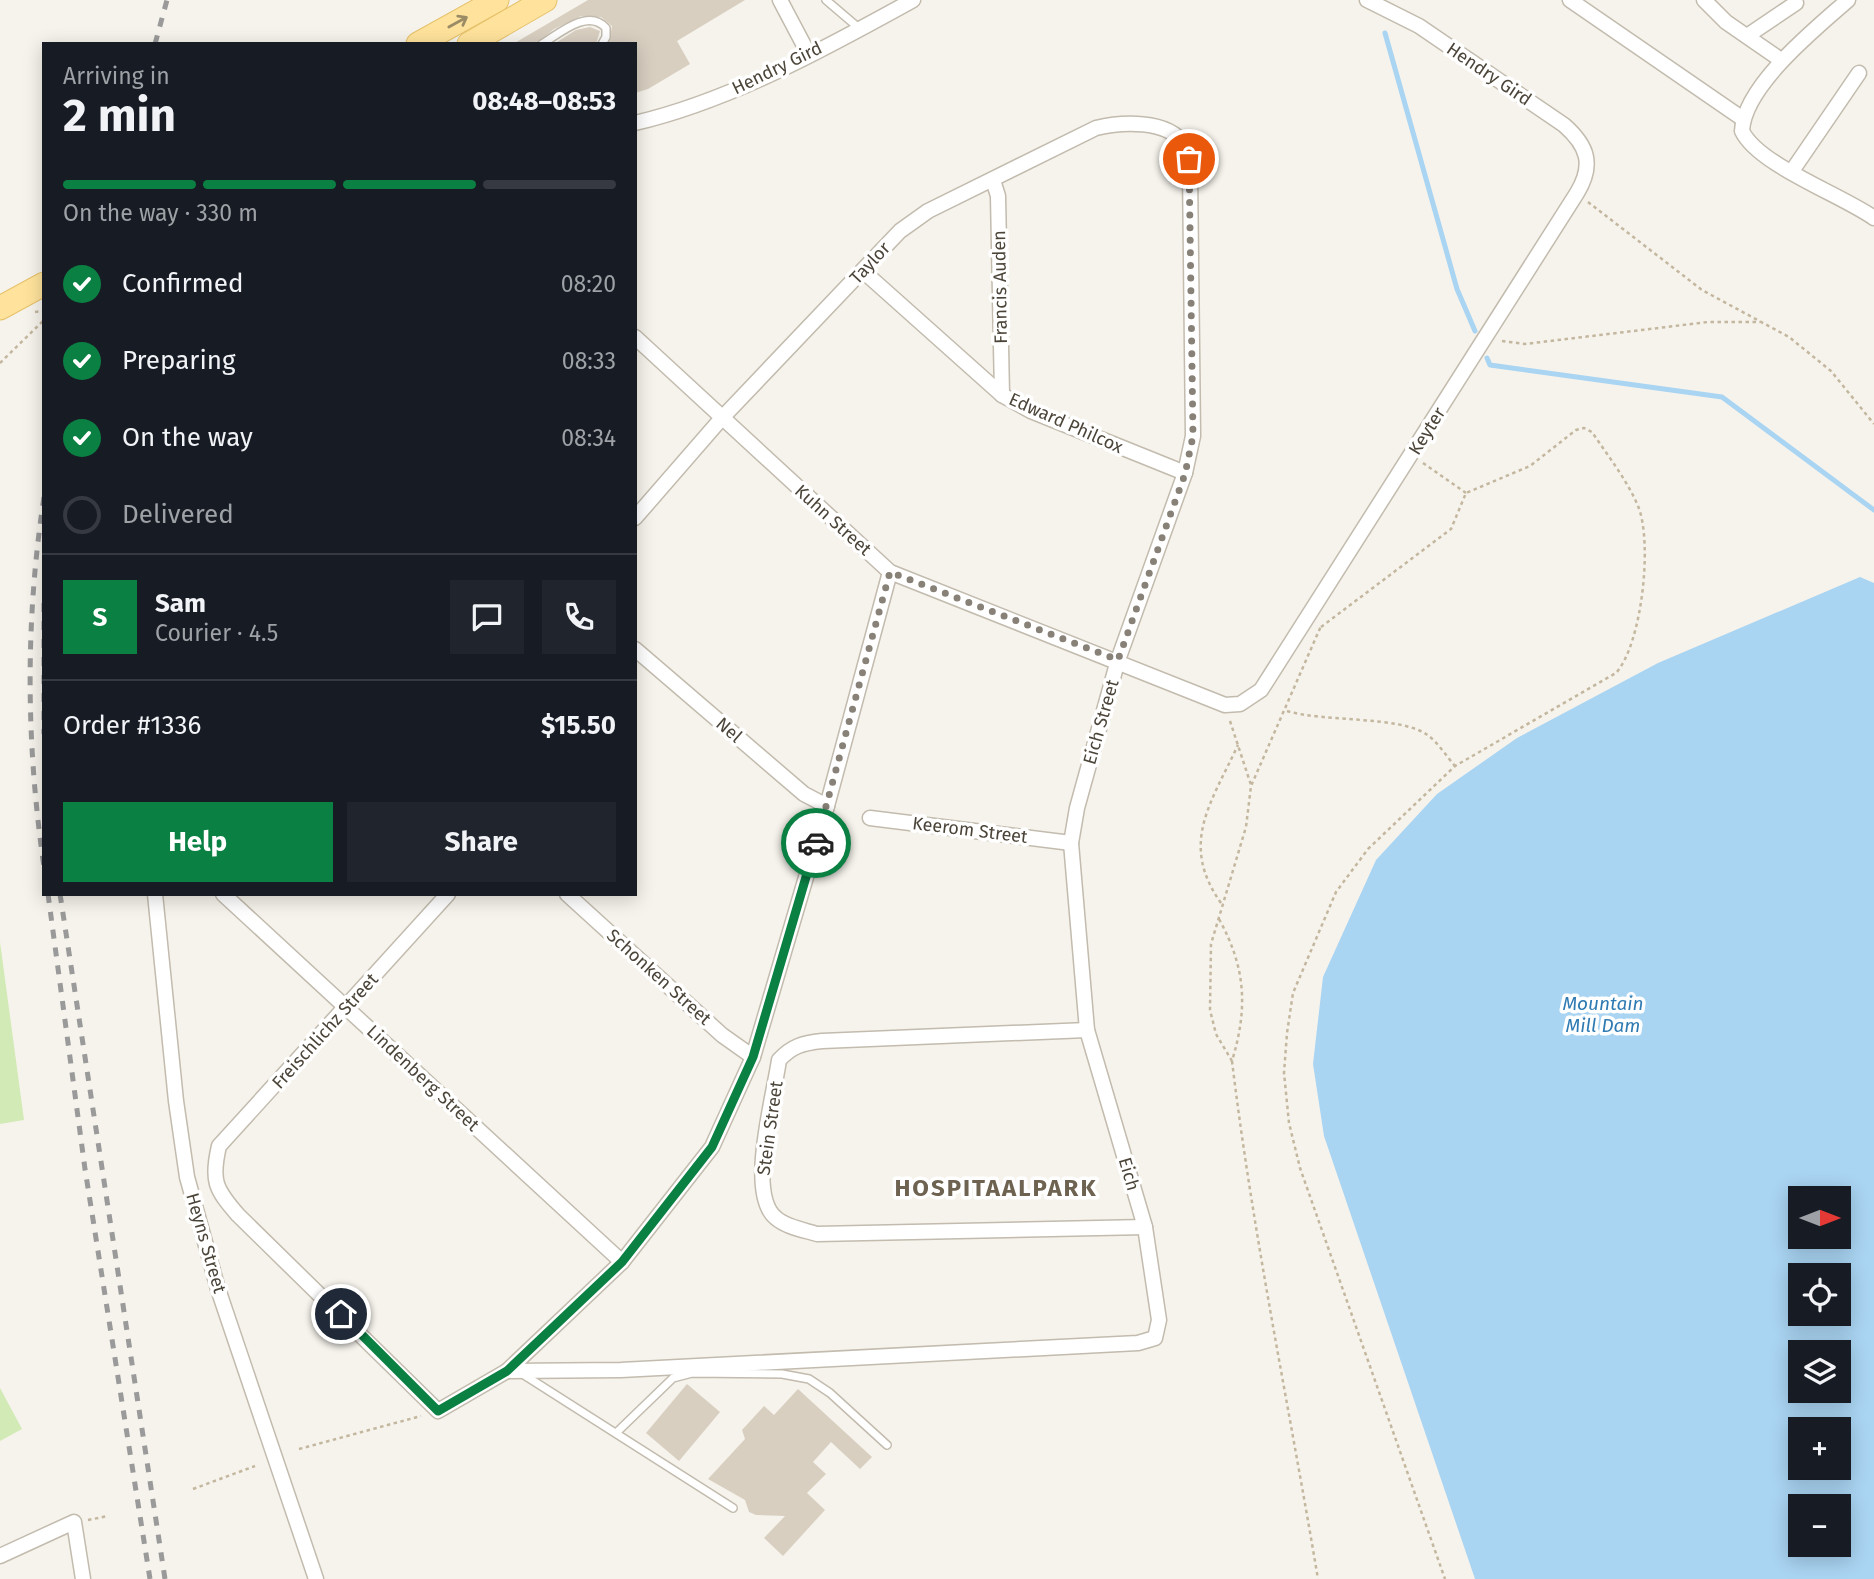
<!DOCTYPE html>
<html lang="en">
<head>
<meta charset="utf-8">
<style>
	body { margin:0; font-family:"Fira Sans",sans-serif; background:#20242c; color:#f1f3f6; height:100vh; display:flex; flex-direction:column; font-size:26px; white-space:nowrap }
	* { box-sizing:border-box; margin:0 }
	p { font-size:23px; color:#9ea1a6 }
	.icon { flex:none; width:38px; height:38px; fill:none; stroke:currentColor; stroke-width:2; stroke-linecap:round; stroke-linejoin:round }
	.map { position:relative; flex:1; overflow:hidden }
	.details { position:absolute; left:42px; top:42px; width:595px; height:854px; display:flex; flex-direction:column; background:#171b24; border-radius:0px; box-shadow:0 4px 18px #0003 }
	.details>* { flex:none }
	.needle { width:46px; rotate:90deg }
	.fabs { position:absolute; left:1788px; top:1186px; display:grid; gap:14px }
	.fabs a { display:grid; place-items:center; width:63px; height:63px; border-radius:0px; background:#171b24; box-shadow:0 4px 18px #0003; font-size:35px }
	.pin { position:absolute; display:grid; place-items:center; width:60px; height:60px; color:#fff; margin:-30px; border:4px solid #fff; border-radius:50%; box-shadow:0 2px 7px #0007 }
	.courier { position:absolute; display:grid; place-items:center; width:70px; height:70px; margin:-35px; border:5px solid #0b8043; border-radius:50%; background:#fff; color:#222; box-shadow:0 2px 9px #0007 }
	.summary em { font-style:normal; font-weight:700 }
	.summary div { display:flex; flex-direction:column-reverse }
	.summary { display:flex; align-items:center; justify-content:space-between; height:119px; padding:0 21px }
	h1 { font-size:46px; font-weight:700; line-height:52px }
	.bar { display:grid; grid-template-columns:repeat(4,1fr); gap:10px 7px; align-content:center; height:84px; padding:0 21px }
	.bar i { height:9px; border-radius:5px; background:#363941 }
	.bar .selected { background:#0b8043 }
	.bar p { grid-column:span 4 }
	.line { display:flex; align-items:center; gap:18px; padding:0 21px; border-top:2px solid #363941 }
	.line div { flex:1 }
	.round { display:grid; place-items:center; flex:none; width:74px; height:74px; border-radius:0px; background:#20242c }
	ol { padding:0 21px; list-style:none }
	li { display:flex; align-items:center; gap:21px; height:77px }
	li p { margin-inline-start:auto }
	li .icon { padding:7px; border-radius:50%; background:#0b8043; color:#fff; stroke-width:4 }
	li:last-child { color:#9ea1a6 }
	li i { width:38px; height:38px; border:4px solid #363941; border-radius:50% }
	.cta { display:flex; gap:14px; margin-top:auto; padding:14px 21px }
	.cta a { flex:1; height:80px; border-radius:0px; background:#0b8043; color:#fff; font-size:28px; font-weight:700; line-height:80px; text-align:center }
	.cta a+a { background:#20242c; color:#f1f3f6 }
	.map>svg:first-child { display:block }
	.green { fill:#d2eab5 }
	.water { fill:#a9d4f2; fill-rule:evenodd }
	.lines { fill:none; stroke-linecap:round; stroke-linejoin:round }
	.stream { stroke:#a9d4f2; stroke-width:5 }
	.building { fill:#d8cfc1 }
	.lane-casing { stroke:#c2bbae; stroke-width:10 }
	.street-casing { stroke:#c2bbae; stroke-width:17 }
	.primary-casing { stroke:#e6c16a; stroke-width:25 }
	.path { stroke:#c4b79f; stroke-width:2.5; stroke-dasharray:3.5 3.5; stroke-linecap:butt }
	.lane { stroke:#fff; stroke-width:7 }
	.street { stroke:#fff; stroke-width:14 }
	.primary { stroke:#ffe39c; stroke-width:23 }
	.rail { stroke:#9a9a9a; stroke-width:5; stroke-dasharray:9 9; stroke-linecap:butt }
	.oneway { stroke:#9c8c66 }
	.done { stroke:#878178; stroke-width:7; stroke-dasharray:0 12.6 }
	.route { stroke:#0b8043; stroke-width:9 }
	.labels { text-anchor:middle; stroke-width:7; stroke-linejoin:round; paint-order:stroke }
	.street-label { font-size:18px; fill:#4b4439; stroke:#fff }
	.water-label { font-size:19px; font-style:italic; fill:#2e7ab2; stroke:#fff }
	.district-label { font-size:24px; font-weight:bold; letter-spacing:2px; fill:#6e6250; stroke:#fff }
</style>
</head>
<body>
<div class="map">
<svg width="1874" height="1579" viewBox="0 0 1874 1579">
	<rect width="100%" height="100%" fill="#f6f3ec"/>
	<g class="green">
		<polygon points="0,942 24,1120 0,1124"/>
		<polygon points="0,1388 22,1429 0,1441"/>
	</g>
	<path class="water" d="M1860,577L1874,583V1579H1475L1324,1136L1313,1064L1323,977L1376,860L1437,794L1517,738L1658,663ZM1801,1199H1839V1237H1801ZM1801,1276H1839V1314H1801ZM1801,1353H1839V1391H1801ZM1801,1430H1839V1468H1801ZM1801,1507H1839V1545H1801Z"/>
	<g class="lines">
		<g class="stream">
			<polyline points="1385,33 1457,289 1475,331"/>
			<polyline points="1487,358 1490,365 1722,397 1874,510"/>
		</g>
	</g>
	<g class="building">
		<polygon points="588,0 745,0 677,41 690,64 648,89 635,93 635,44 609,44 612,26 601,17 581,16 554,29 536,44 513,44"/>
		<polygon points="590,27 600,31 596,44 554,44 576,30"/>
		<polygon points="687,1384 720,1412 679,1461 646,1433"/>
		<polygon points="798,1389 872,1457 860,1469 831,1442 813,1462 826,1474 807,1493 825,1510 783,1556 764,1538 785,1516 756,1515 749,1512 745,1500 708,1479 745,1439 742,1430 764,1406 774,1415"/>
	</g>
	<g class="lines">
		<defs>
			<g id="lane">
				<polyline points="826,0 860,29"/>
				<path d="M542,44C560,33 588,8 606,28V37L602,44"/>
				<polyline points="521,1373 733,1508"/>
				<polyline points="616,1433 673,1378 692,1373 782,1374 809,1379 830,1393 887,1445"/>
			</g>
			<g id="street">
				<polyline points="780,0 808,53"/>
				<polyline points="1570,0 1743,119"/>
				<polyline points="1704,0 1726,22 1781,60"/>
				<path d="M1848,0C1815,29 1744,86 1742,131C1758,165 1842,195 1874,218"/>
				<polyline points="1747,36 1796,3"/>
				<path d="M635,123C730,101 828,47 913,0"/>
				<polyline points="1792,171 1859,73"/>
				<polyline points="993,180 998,196 1002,395"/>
				<polyline points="863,271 1002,395 1031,411 1185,473"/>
				<path d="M635,337L890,572L1225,705L1240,704L1261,690L1577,193C1594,165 1588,146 1564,125L1419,26L1367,0"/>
				<polyline points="635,649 804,794 827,806"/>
				<polyline points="870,818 1071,843"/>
				<polyline points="155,894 176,1101 187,1177 218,1289 316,1579"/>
				<polyline points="223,894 622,1262"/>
				<path d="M448,894L219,1146C211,1180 215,1189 238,1215L438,1411L507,1371L622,1262L712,1147L753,1057L827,806L890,572"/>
				<polyline points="567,894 722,1035 753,1057"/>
				<path d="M1087,1030L822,1041C803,1043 792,1046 779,1060C774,1096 746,1194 776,1218C786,1227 804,1230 817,1234L1145,1227"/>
				<path d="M507,1371L621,1370L1138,1343L1155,1338L1159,1320L1145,1227L1087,1030L1071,843L1077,808L1118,660L1185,473L1193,436L1190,170C1189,162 1189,151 1184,144C1167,119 1121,122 1096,128L928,211L900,231L721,419L635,518"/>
				<polyline points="0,1556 74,1522 83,1579"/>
			</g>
			<g id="primary">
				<polyline points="418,44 497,0"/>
				<polyline points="469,44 545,0"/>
				<polyline points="0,308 44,284"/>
			</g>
		</defs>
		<use href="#lane" class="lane-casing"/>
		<use href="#street" class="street-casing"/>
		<use href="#primary" class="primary-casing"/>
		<g class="path">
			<polyline points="1588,202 1702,290 1789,337 1831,371 1874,424"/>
			<polyline points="35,312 44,311"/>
			<polyline points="1502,341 1525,344 1708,322 1760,322"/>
			<polyline points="0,363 44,320"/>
			<polyline points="1423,463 1466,493"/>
			<path d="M1321,627L1451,529L1466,493L1530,466L1576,430L1584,428L1592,432C1608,456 1627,480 1638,506C1653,542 1642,644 1616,673L1455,766L1368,849L1336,892L1293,993L1287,1033L1284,1073L1289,1123L1300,1168L1445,1579"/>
			<path d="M1287,711C1323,722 1399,716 1426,734C1437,741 1447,757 1455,766"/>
			<polyline points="1230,721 1251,785"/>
			<path d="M1221,903C1179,844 1211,803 1238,745"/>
			<path d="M1219,919C1246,968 1248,1008 1232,1061L1216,1034L1210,1010L1211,944L1246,827L1251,786L1321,626"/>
			<path d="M1232,1061C1253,1235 1289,1406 1318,1579"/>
			<polyline points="299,1449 421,1416"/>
			<polyline points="193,1489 255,1466"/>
			<polyline points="88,1520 108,1516"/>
		</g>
		<use href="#lane" class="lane"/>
		<use href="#street" class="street"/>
		<use href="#primary" class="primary"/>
		<g class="rail">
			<polyline points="155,44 167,0"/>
			<path d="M44,497C25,621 26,744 44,867"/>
			<polyline points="44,603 44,734"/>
			<polyline points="48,894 85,1169 150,1579"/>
			<polyline points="60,894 165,1579"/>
		</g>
	</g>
	<defs><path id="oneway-shaft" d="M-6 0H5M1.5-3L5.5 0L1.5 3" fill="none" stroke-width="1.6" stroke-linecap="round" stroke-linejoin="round" transform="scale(1.75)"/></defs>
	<use class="oneway" href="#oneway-shaft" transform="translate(458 22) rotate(-29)"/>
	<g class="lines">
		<polyline class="done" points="816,843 890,572 1118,660 1185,474 1193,436 1189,159"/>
		<polyline class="route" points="341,1314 438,1411 507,1371 622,1262 712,1147 753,1057 816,843"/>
	</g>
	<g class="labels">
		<g class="street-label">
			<text transform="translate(777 68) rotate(-26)" y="6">Hendry Gird</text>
			<text transform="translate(1489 74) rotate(34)" y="6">Hendry Gird</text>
			<text transform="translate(870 263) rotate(-47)" y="6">Taylor</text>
			<text transform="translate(1000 287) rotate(-91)" y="6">Francis Auden</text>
			<text transform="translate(1066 423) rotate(24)" y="6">Edward Philcox</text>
			<text transform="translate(1427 431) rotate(-58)" y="6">Keyter</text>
			<text transform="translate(833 520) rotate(42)" y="6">Kuhn Street</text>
			<text transform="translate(1101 722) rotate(-74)" y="6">Eich Street</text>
			<text transform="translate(729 730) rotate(41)" y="6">Nel</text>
			<text transform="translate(970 830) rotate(7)" y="6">Keerom Street</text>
			<text transform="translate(659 977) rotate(42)" y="6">Schonken Street</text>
			<text transform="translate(325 1031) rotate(-48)" y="6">Freischlichz Street</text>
			<text transform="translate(423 1078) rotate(43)" y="6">Lindenberg Street</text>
			<text transform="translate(770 1128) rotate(-82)" y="6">Stein Street</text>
			<text transform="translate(1129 1174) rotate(74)" y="6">Eich</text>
			<text transform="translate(206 1243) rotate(74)" y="6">Heyns Street</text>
		</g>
		<g class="water-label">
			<text x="1603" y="1010">Mountain<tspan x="1603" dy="22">Mill Dam</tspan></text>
		</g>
		<g class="district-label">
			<text x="996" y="1196">HOSPITAALPARK</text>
		</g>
	</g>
</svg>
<div class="fabs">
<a><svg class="needle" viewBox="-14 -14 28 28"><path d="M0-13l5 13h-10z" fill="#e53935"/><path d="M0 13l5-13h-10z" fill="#9ea1a6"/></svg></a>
<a><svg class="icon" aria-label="locate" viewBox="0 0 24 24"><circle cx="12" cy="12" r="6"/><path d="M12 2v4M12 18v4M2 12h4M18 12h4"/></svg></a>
<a><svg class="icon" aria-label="layers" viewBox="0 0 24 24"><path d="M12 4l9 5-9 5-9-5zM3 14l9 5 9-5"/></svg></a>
<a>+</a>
<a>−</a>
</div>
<div class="pin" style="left:1189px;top:159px;background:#ea580c"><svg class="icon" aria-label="bag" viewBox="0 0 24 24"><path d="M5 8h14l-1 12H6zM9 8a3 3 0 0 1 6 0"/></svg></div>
<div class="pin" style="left:341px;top:1314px;background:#1f2937"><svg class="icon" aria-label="home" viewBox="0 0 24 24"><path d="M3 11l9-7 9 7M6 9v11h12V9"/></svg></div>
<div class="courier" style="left:816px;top:843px"><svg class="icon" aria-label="car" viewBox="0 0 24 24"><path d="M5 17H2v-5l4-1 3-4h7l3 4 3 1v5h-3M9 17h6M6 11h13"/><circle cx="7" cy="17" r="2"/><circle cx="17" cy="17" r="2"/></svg></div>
<section class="details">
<div class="summary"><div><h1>2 min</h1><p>Arriving in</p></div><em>08:48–08:53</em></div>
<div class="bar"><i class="selected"></i><i class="selected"></i><i class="selected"></i><i></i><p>On the way · 330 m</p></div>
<ol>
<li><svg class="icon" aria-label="check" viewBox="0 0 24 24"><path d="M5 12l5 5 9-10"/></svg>Confirmed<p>08:20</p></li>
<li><svg class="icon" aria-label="check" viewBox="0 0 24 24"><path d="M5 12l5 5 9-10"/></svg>Preparing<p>08:33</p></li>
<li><svg class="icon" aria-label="check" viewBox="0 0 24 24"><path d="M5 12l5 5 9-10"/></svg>On the way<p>08:34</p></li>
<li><i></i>Delivered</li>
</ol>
<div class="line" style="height:126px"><b class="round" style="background:#0b8043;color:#fff">S</b><div><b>Sam</b><p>Courier · 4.5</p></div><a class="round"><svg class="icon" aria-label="chat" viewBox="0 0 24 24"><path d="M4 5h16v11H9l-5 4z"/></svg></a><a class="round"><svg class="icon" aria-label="phone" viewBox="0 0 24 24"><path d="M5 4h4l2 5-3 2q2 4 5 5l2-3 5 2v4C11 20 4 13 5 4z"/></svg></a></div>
<div class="line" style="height:91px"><div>Order #1336</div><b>$15.50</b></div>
<div class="cta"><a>Help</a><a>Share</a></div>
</section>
</div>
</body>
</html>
